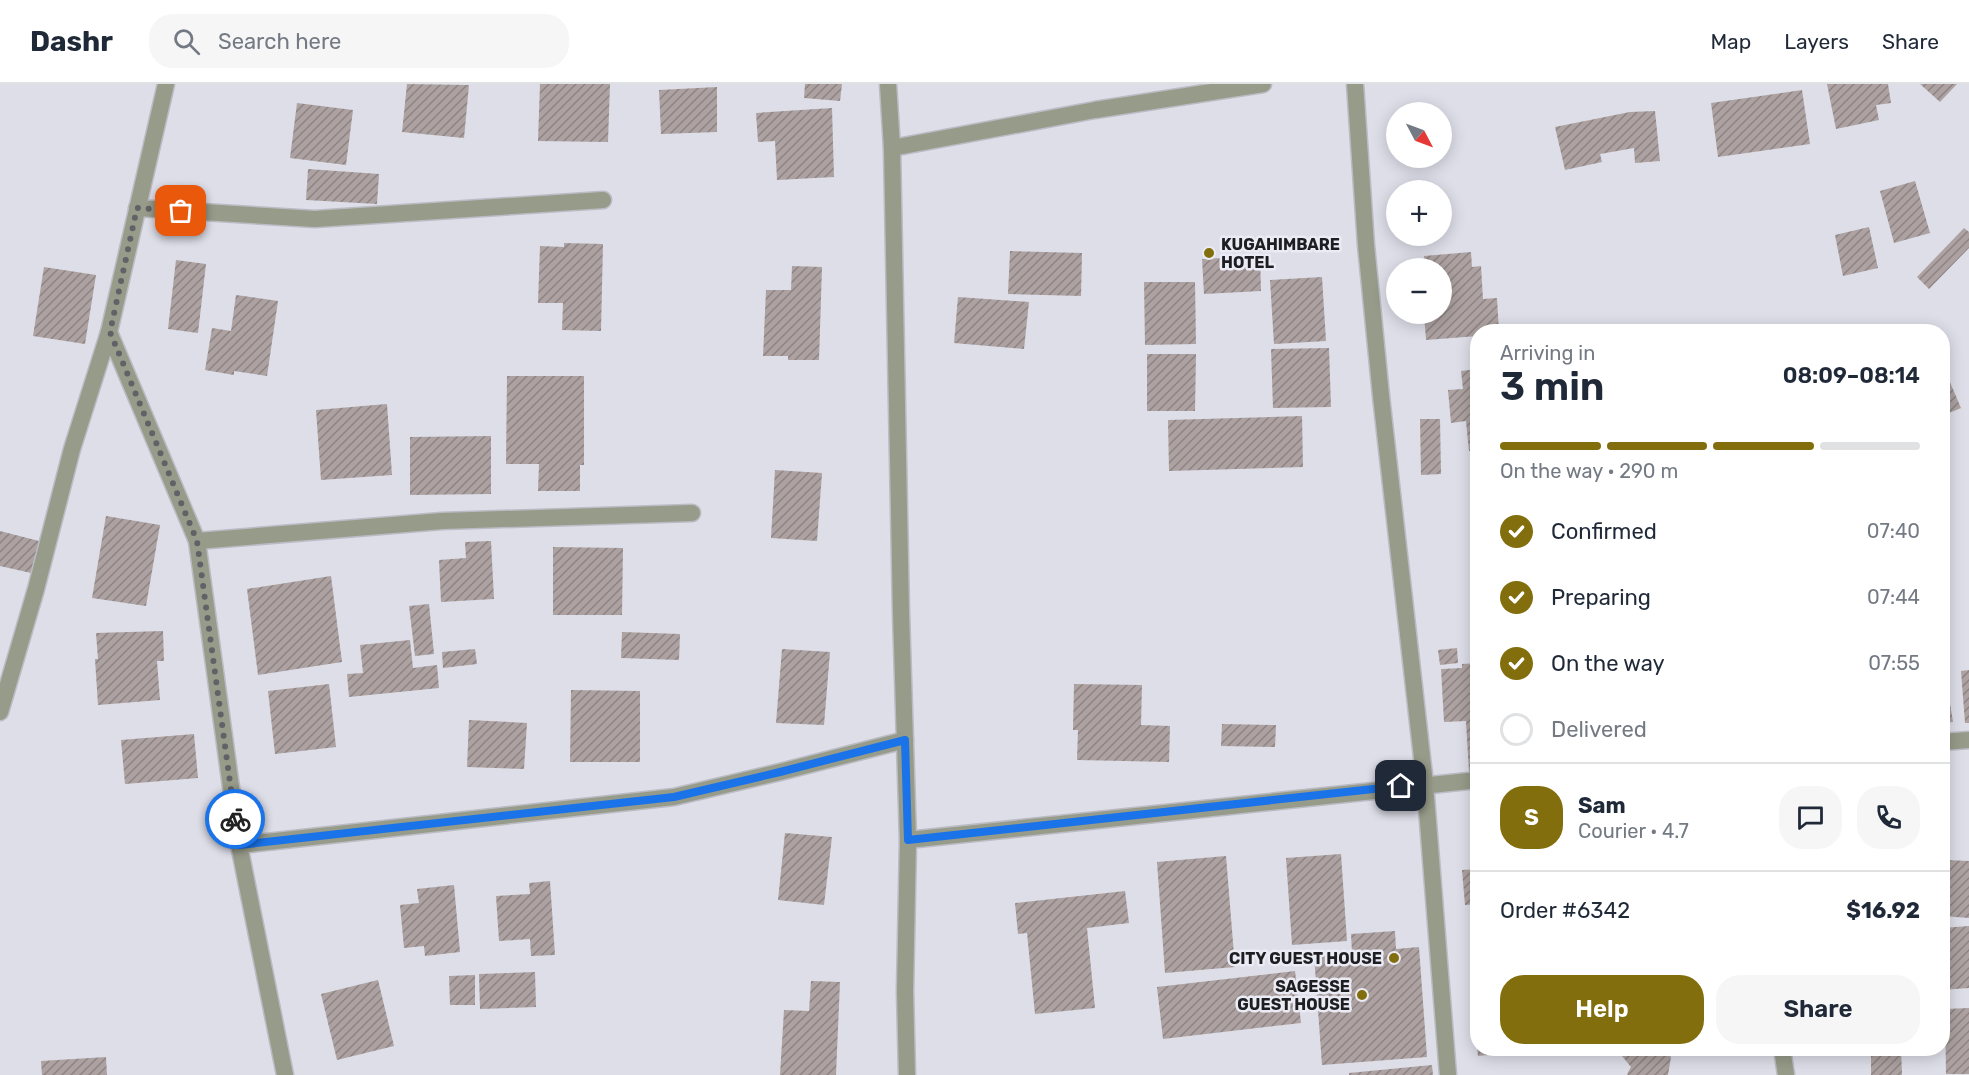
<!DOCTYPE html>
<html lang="en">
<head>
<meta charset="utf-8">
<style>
	body { margin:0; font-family:Rubik,sans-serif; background:#f6f6f7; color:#1f2937; height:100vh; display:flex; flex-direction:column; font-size:22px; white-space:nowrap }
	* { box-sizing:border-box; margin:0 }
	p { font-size:20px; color:#747a83 }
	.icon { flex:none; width:33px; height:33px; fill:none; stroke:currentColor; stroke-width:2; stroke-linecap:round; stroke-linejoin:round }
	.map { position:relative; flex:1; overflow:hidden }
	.sheet { position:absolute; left:1470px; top:240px; width:480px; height:732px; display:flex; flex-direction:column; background:#fff; border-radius:24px; box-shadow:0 3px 15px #0003 }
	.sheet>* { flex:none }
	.needle { width:39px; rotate:131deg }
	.fabs { position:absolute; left:1386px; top:18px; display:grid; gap:12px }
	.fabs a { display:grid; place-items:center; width:66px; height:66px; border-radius:50%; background:#fff; box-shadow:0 3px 15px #0003; font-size:30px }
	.pin { position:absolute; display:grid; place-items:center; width:51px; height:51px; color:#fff; margin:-26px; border-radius:12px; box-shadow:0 3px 9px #0006 }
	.courier { position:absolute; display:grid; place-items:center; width:60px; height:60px; margin:-30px; border:4px solid #1a73e8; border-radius:50%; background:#fff; color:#222; box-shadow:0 2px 8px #0007 }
	.head em { font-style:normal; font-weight:600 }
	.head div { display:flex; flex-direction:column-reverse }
	.head { display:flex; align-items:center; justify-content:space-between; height:102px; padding:0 30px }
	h1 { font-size:39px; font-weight:600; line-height:45px }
	.bar { display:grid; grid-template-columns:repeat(4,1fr); gap:9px 6px; align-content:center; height:72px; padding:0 30px }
	.bar i { height:8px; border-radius:4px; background:#e0e1e3 }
	.bar .current { background:#826e0c }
	.bar p { grid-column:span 4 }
	.line { display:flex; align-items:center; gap:15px; padding:0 30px; border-top:2px solid #e0e1e3 }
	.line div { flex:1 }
	.round { display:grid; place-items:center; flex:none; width:63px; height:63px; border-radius:24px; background:#f6f6f7 }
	ol { padding:0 30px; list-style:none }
	li { display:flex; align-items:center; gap:18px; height:66px }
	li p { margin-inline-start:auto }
	li .icon { padding:6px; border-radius:50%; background:#826e0c; color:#fff; stroke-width:4 }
	li:last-child { color:#747a83 }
	li i { width:33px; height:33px; border:3px solid #e0e1e3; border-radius:50% }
	.primary-button { display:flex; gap:12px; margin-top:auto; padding:12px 30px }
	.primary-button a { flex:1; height:69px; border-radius:24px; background:#826e0c; color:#fff; font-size:24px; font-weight:600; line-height:69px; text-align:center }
	.primary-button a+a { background:#f6f6f7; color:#1f2937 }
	header { display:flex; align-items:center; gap:36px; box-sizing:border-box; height:84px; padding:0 30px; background:#fff; border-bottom:2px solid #e0e1e3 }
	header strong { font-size:28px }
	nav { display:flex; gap:33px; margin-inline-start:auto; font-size:21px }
	.search { width:420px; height:54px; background:#f6f6f7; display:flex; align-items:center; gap:15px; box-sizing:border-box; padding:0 21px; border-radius:24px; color:#747a83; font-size:22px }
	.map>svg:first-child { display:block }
	.building { fill:url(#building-hatch) }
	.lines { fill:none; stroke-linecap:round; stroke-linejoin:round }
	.minor-casing { stroke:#bbbbc4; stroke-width:19 }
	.minor { stroke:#979b89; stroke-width:16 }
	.done { stroke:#616167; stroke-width:6; stroke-dasharray:0 10.8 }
	.route { stroke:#1a73e8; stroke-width:8 }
	.poi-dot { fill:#826e0c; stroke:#ebebf5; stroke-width:2 }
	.labels { text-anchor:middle; stroke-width:5; stroke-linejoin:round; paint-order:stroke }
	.poi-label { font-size:16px; font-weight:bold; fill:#1e1e22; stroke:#ebebf5; text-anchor:end }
</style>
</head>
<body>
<header>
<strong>Dashr</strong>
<div class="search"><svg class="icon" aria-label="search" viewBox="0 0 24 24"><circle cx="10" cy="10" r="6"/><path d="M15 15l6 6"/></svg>Search here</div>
<nav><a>Map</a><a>Layers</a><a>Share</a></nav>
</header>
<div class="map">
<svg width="1969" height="991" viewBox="0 0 1969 991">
	<defs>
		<pattern id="building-hatch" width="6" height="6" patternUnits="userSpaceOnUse" patternTransform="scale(1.5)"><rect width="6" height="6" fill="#ada2a1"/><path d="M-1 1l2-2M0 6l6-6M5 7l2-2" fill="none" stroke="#8c8383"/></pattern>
	</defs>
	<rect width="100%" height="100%" fill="#dddee8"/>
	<g class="building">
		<polygon points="407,0 469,1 464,54 402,48"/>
		<polygon points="540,0 610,0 608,58 538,57"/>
		<polygon points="805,0 842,0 840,17 804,14"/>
		<polygon points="1827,0 1888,0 1891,19 1876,21 1879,36 1836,45"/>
		<polygon points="1920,0 1957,0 1940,18"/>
		<polygon points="717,3 717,48 661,50 659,6"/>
		<polygon points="1802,6 1810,60 1718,73 1711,19"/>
		<polygon points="297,19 353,26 346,81 290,74"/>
		<polygon points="832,24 834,93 777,96 775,57 758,58 756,29"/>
		<polygon points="1655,27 1660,77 1635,79 1634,64 1600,70 1602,78 1565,86 1555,43 1630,28"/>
		<polygon points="308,85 379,90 377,120 306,116"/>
		<polygon points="1915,97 1930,149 1894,159 1880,107"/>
		<polygon points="1869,143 1878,184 1843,192 1835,151"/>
		<polygon points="1964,144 1969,148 1969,164 1929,205 1917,193"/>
		<polygon points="564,159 603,160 601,247 562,246 563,219 538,219 540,162 564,163"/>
		<polygon points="1010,167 1082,169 1081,212 1008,210"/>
		<polygon points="1471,168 1472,183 1481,182 1483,215 1497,214 1499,248 1478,248 1478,252 1426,256 1424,230 1442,230 1442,184 1425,184 1424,172"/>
		<polygon points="1260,172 1261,207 1204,210 1202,175"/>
		<polygon points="176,176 206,180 198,249 168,245"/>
		<polygon points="792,182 822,183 819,276 788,276 788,272 763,272 766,206 791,206"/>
		<polygon points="44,183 96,191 85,260 33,252"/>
		<polygon points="1322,193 1326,257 1274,260 1270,196"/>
		<polygon points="1144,198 1195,198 1196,260 1145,261"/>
		<polygon points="236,211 278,217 267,292 234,287 234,291 205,286 212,244 231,247"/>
		<polygon points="958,213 1029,218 1024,265 954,259"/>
		<polygon points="1329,264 1331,323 1273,324 1271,265"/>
		<polygon points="1147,270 1196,270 1195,327 1147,327"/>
		<polygon points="1478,285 1478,366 1469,367 1466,337 1451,339 1448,306 1463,305 1461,287"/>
		<polygon points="507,292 584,292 584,381 580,381 580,407 538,407 539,380 506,380"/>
		<polygon points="1949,296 1961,324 1942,332 1942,299"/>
		<polygon points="387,320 392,391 321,396 316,326"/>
		<polygon points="1302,332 1303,383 1169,387 1168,336"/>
		<polygon points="1420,335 1440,335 1441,390 1421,391"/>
		<polygon points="491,352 491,410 410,411 410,353"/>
		<polygon points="775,386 822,389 817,457 771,454"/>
		<polygon points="106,432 160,441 146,522 92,514"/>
		<polygon points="0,447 39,457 31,489 0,482"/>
		<polygon points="491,457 494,515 441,518 439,476 466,474 465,458"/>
		<polygon points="553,463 623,464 622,531 553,531"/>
		<polygon points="331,492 342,578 258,591 247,505"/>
		<polygon points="429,520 434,570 415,572 409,522"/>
		<polygon points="163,547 164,577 157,577 160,616 98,621 95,575 98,575 96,549"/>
		<polygon points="622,548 680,550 679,576 621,574"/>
		<polygon points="410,556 413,584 437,581 439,604 349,613 347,590 363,589 360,561"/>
		<polygon points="1457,564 1458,579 1440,581 1438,566"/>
		<polygon points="475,565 477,580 443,584 442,568"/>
		<polygon points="782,565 830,568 824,641 776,639"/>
		<polygon points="1478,579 1478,687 1469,688 1466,637 1444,638 1441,585 1462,584 1462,580"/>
		<polygon points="1969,586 1969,639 1965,639 1961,587"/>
		<polygon points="1942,595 1946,595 1953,638 1942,639"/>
		<polygon points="329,600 336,663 275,670 268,607"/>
		<polygon points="1074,600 1142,601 1141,641 1170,642 1169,678 1077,676 1078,646 1073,646"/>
		<polygon points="571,606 640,607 640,678 570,678"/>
		<polygon points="469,636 527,639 524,685 467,683"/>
		<polygon points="1222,640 1276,641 1275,663 1221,662"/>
		<polygon points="194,650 198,694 125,700 121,656"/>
		<polygon points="785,749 832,753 824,821 778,816"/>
		<polygon points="1341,770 1347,857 1292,861 1286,774"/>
		<polygon points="1226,772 1235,883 1165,889 1157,778"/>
		<polygon points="1947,776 1969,777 1969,834 1942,832 1942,812 1945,812"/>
		<polygon points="1478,785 1478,820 1465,821 1462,786"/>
		<polygon points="550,797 555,871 531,872 530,855 499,857 496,812 530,810 529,799"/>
		<polygon points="454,801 460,868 425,872 424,862 404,864 400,821 419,819 417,805"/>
		<polygon points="1125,807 1129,839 1087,844 1095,924 1035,930 1027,849 1018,850 1015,819"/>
		<polygon points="1969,842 1969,904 1942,906 1942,844"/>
		<polygon points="1395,847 1396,865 1419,863 1427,973 1322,981 1314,871 1352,869 1351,850"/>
		<polygon points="1295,887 1301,939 1163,955 1157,903"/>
		<polygon points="535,888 536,923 480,925 479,890"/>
		<polygon points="475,891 475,921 450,921 449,892"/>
		<polygon points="378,896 394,962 337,976 321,910"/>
		<polygon points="811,897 840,898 836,991 780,991 784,926 809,927"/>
		<polygon points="1969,924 1969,990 1946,990 1945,925"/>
		<polygon points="1477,964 1534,964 1534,966 1478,972"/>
		<polygon points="1624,964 1664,964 1671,973 1668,991 1628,991 1627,990 1631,983 1622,972"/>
		<polygon points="1871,964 1901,964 1902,991 1871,991"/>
		<polygon points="106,973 107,991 42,991 41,977"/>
		<polygon points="1432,981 1433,991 1349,991 1349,989"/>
	</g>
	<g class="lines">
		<defs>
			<g id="minor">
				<polyline points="888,0 892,64 901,529 908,756 905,907 907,991"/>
				<polyline points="1355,0 1366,161 1381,312 1425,700 1448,991"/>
				<polyline points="892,64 1095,26 1263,0"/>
				<polyline points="137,124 315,135 603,116"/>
				<polyline points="109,248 197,457 239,761 285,991"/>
				<polyline points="197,457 442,437 692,429"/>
				<polyline points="0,628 36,505 72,365 109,248 166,0"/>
				<polyline points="1942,658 1969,656"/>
				<polyline points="908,756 1478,696"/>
				<polyline points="239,761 674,713 780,688 905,656"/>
				<polyline points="1782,964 1786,991"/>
			</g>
		</defs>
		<use href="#minor" class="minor-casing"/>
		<use href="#minor" class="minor"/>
	</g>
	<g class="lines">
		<polyline class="done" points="181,127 137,124 110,248 197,457 235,735"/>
		<polyline class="route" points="235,735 239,761 674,713 780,688 905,656 908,756 1401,702"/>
	</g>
	<g class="poi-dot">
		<circle cx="1209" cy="169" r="6"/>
		<circle cx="1394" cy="874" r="6"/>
		<circle cx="1362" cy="911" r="6"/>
	</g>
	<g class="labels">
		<g class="poi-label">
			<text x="1221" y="166" text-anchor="start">KUGAHIMBARE<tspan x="1221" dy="18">HOTEL</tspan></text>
			<text x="1382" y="880">CITY GUEST HOUSE</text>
			<text x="1350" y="908">SAGESSE<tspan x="1350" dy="18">GUEST HOUSE</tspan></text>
		</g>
	</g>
</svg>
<div class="fabs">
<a><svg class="needle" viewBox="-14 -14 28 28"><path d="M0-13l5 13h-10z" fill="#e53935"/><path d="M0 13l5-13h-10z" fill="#747a83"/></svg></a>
<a>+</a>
<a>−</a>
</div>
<div class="pin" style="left:181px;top:127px;background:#ea580c"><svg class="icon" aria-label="bag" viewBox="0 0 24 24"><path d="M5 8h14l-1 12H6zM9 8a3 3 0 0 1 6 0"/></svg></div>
<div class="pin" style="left:1401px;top:702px;background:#1f2937"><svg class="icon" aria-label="home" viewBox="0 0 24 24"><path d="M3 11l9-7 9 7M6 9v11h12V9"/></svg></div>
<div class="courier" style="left:235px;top:735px"><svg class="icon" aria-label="bike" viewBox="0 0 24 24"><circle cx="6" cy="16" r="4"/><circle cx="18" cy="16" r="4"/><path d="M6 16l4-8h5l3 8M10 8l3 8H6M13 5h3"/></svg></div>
<section class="sheet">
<div class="head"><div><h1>3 min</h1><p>Arriving in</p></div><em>08:09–08:14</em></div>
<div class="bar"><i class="current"></i><i class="current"></i><i class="current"></i><i></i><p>On the way · 290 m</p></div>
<ol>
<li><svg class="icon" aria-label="check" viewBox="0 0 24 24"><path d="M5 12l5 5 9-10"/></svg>Confirmed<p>07:40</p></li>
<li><svg class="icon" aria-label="check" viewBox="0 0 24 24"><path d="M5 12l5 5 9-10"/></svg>Preparing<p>07:44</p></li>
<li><svg class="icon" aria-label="check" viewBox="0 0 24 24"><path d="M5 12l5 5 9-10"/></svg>On the way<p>07:55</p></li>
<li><i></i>Delivered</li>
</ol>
<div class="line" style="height:108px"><b class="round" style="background:#826e0c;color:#fff">S</b><div><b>Sam</b><p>Courier · 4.7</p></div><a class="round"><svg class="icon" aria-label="chat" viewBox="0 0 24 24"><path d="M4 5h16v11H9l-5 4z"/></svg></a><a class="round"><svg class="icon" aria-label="phone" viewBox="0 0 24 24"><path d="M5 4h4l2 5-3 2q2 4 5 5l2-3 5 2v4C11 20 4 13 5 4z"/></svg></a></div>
<div class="line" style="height:78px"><div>Order #6342</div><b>$16.92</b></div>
<div class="primary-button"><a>Help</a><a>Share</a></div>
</section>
</div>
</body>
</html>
